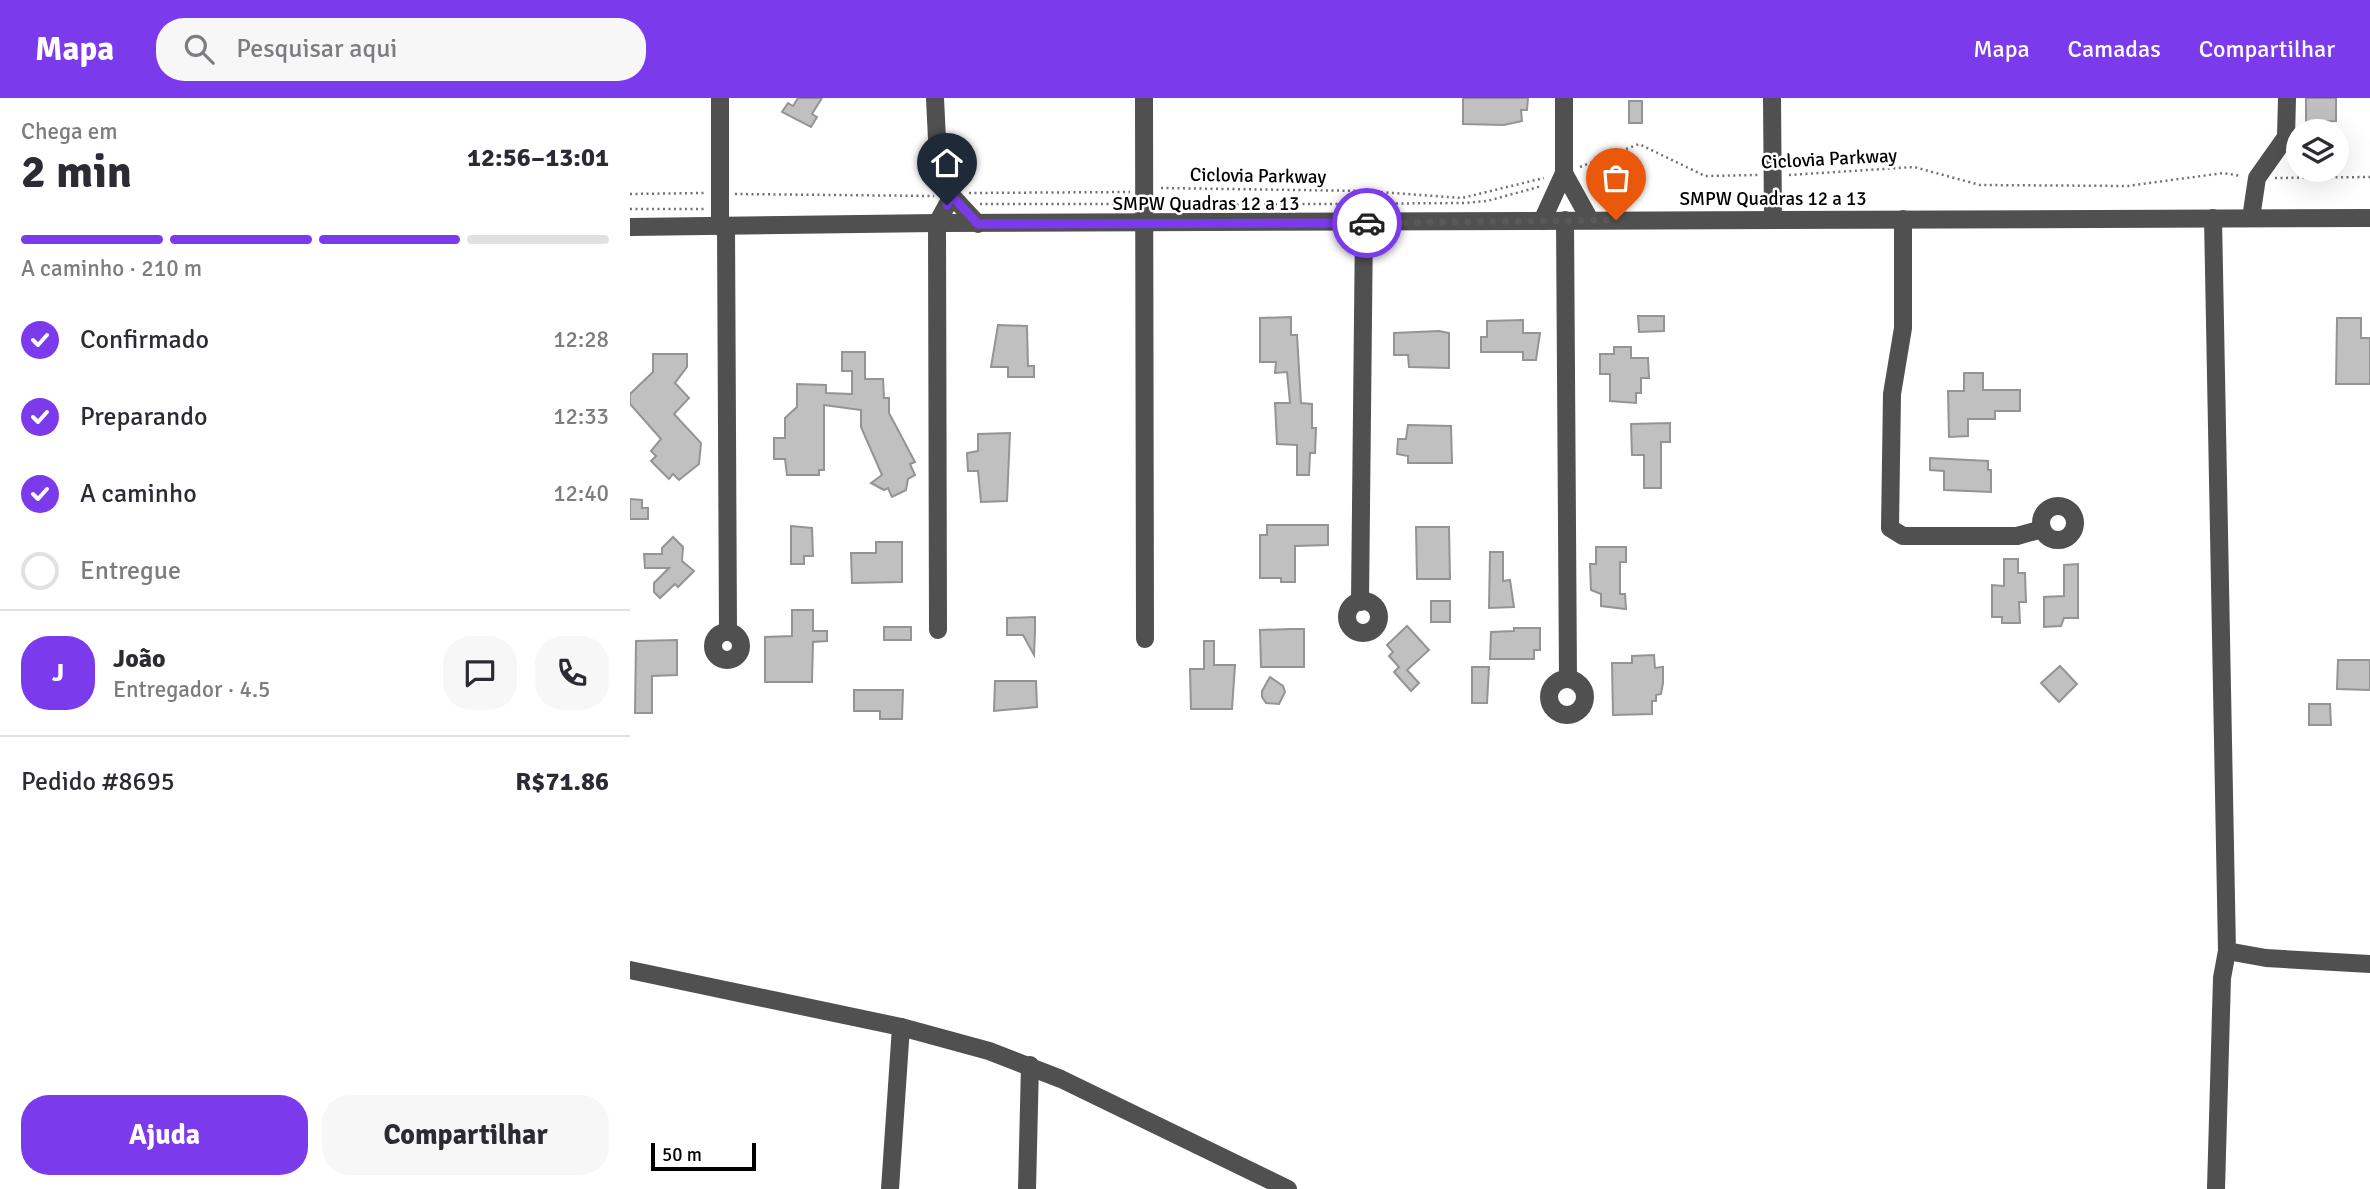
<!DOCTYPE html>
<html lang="pt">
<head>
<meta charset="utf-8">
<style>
	body { margin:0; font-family:Signika,sans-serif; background:#f7f7f7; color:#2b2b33; height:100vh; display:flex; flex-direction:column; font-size:26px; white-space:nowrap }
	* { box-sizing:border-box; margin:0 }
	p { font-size:23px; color:#7c7c81 }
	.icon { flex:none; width:38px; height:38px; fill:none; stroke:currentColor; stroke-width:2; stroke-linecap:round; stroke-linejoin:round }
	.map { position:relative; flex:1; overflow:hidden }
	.sheet { display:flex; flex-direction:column; background:#fff; width:630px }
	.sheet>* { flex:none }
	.fabs { position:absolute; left:1656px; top:21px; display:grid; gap:14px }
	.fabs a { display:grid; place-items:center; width:63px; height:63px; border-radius:50%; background:#fff; box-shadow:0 7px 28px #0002; font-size:35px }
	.scale { position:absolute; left:21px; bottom:18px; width:105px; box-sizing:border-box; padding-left:7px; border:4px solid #000; border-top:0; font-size:19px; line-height:24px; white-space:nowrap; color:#000; -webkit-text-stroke:5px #fff; paint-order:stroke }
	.pin { position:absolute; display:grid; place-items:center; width:60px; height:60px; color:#fff; margin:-72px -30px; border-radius:50% 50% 50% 0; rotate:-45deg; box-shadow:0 0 7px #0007 }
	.pin .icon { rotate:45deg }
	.courier { position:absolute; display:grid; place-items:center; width:70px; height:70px; margin:-35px; border:5px solid #7c3aed; border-radius:50%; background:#fff; color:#222; box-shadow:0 2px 9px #0007 }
	.summary em { font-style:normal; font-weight:700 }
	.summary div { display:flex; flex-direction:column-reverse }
	.summary { display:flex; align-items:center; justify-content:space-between; height:119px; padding:0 21px }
	h1 { font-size:46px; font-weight:700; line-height:52px }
	.bar { display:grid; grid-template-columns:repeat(4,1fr); gap:10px 7px; align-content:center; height:84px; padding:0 21px }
	.bar i { height:9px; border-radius:5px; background:#e1e1e2 }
	.bar .active { background:#7c3aed }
	.bar p { grid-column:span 4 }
	.line { display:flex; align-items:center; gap:18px; padding:0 21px; border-top:2px solid #e1e1e2 }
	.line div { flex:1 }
	.round { display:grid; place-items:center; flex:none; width:74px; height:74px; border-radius:28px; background:#f7f7f7 }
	ol { padding:0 21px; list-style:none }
	li { display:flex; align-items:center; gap:21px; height:77px }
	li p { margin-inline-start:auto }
	li .icon { padding:7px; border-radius:50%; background:#7c3aed; color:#fff; stroke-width:4 }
	li:last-child { color:#7c7c81 }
	li i { width:38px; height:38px; border:4px solid #e1e1e2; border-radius:50% }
	.primary-button { display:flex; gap:14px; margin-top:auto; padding:14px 21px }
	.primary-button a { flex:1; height:80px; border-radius:28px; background:#7c3aed; color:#fff; font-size:28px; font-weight:700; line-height:80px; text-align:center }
	.primary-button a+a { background:#f7f7f7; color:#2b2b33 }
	header { display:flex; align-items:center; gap:42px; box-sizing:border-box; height:98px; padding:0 35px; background:#7c3aed; color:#fff }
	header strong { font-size:33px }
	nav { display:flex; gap:38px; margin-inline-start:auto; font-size:24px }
	.search { width:490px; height:63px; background:#f7f7f7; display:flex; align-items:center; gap:18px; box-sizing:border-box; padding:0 24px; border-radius:28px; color:#7c7c81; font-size:26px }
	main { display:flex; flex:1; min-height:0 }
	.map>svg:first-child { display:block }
	.building { fill:#c0c0c0; stroke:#949494; stroke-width:2 }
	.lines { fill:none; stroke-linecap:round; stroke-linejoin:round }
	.path { stroke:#727272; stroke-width:2.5; stroke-dasharray:2 3.5; stroke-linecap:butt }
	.minor { stroke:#505050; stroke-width:18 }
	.done { stroke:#595959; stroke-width:7; stroke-dasharray:0 12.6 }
	.route { stroke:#7c3aed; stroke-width:9 }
	.labels { text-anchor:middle; stroke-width:5; stroke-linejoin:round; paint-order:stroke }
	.street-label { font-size:19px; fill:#000; stroke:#fff }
</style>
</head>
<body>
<header>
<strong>Mapa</strong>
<div class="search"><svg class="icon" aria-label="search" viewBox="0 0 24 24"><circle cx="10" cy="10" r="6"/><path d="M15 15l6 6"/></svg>Pesquisar aqui</div>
<nav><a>Mapa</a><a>Camadas</a><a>Compartilhar</a></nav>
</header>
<main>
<section class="sheet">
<div class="summary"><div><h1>2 min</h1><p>Chega em</p></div><em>12:56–13:01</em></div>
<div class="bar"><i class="active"></i><i class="active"></i><i class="active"></i><i></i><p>A caminho · 210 m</p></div>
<ol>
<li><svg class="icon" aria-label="check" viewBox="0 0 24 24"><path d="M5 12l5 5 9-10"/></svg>Confirmado<p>12:28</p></li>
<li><svg class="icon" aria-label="check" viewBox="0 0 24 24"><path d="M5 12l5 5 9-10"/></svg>Preparando<p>12:33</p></li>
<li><svg class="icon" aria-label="check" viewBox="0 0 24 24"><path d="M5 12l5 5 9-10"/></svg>A caminho<p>12:40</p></li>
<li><i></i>Entregue</li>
</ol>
<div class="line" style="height:126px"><b class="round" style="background:#7c3aed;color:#fff">J</b><div><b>João</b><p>Entregador · 4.5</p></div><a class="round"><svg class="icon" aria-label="chat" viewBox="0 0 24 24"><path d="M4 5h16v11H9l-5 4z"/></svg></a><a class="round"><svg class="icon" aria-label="phone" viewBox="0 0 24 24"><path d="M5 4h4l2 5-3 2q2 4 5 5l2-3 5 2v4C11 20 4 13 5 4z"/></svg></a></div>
<div class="line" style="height:91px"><div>Pedido #8695</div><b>R$71.86</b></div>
<div class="primary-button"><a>Ajuda</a><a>Compartilhar</a></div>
</section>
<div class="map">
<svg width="1740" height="1091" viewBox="0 0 1740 1091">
	<rect width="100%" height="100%" fill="#fff"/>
	<g class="building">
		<polygon points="168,0 192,0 182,16 187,19 181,29 152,14 158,5 163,8"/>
		<polygon points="833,0 898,0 897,12 891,12 892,23 874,27 833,26"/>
		<polygon points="1676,0 1706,0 1706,23 1676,24"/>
		<rect x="999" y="3" width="13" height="22"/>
		<polygon points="1008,218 1034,218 1034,233 1009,234"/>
		<polygon points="661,219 661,237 667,237 671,305 682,306 682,330 686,330 685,355 680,355 679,377 667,377 667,347 647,346 645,305 660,305 657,274 645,275 646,264 630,264 630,220"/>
		<polygon points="1707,220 1731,220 1731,240 1740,240 1740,286 1706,286"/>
		<polygon points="893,222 893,235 910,235 906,262 893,262 893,254 851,254 851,239 857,239 857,223"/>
		<polygon points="368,227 397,228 398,268 404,268 404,279 378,279 378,269 361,269"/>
		<polygon points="809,233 819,235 819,270 779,269 778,257 764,257 764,235"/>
		<polygon points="984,249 1001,249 1001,260 1018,260 1019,280 1011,280 1011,295 1006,295 1006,305 980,303 980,276 970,276 970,256 984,256"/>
		<polygon points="212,254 235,254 235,281 253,281 254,300 259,300 259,315 285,364 280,366 285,377 278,381 276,392 262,399 258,390 254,392 241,385 252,377 231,329 231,312 194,307 194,372 189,372 189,377 157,377 155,361 144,361 144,340 155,340 155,320 167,309 167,286 196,287 196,295 222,296 222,273 212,273"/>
		<polygon points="23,256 57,256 57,269 45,285 59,300 44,316 71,345 69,366 49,382 43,376 39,381 21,363 26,358 21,353 31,341 0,306 0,296 23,274"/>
		<polygon points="1334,275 1353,275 1353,292 1390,292 1390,313 1365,313 1365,321 1338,321 1338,338 1319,339 1318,293 1334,293"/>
		<polygon points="1040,325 1040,344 1031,344 1031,390 1014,390 1014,357 1002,357 1001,326"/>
		<polygon points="778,327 821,328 822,365 778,365 778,358 767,356 768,341 776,341"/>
		<polygon points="380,335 377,403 351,404 348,373 338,373 337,355 348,353 348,336"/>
		<polygon points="1300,360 1358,363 1358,372 1361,372 1361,394 1314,392 1314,373 1300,372"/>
		<polygon points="0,401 12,402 12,410 18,410 18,421 0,421"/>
		<polygon points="637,427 698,427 698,447 665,448 665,484 651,484 651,480 630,480 630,437 637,437"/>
		<polygon points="161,428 182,430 183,458 174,458 174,466 161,466"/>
		<polygon points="786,429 819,429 820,481 787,481"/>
		<polygon points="43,439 53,449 52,463 64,473 48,489 45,486 30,500 24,494 24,485 39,470 15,470 14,456 32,456 32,450"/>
		<polygon points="246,444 272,444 272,484 222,485 221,455 246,455"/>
		<polygon points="966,449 996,449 996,464 990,464 990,496 995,496 996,511 971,508 971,496 961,492 960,466 966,466"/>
		<polygon points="860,454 873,454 873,483 880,482 884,509 859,510"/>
		<polygon points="1374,461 1388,461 1388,475 1395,475 1396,504 1389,504 1390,525 1372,525 1372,519 1362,519 1362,487 1374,488"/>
		<polygon points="1448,466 1448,520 1434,520 1431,528 1414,529 1414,499 1434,498 1434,467"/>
		<rect x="801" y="503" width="19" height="21"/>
		<polygon points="162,512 183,512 183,533 197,533 197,543 183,544 182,584 135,584 135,539 162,538"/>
		<polygon points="405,519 405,534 404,557 393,537 377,537 377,520"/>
		<polygon points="777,528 799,552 777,572 789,585 781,593 764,574 769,569 759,558 763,554 757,547"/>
		<rect x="254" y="529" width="27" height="13"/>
		<polygon points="884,530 910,530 910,552 904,552 904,561 860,561 861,534 884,533"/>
		<polygon points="661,531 674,531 674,569 631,569 630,532"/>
		<polygon points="47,542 47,577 22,578 22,615 5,615 6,543"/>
		<polygon points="574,543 584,543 584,567 605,567 602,611 561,611 560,571 574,571"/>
		<polygon points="1024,557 1025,570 1033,569 1033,585 1031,596 1026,597 1026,603 1022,603 1022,616 983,617 982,565 1002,565 1002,558"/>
		<polygon points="1708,562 1740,562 1740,592 1707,591"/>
		<polygon points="1430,568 1447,586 1429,604 1411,585"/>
		<polygon points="842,569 859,569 857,605 842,605"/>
		<polygon points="640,579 653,588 655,594 649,606 636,605 632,599 632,593"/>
		<polygon points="365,583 406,583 407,609 364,613"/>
		<polygon points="224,592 273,592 272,621 250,621 250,613 224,613"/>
		<polygon points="1679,606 1700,606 1701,627 1679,627"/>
	</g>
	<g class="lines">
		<g class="path">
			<polyline points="950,69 1009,46 1075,78 1128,77"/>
			<polyline points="1159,77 1284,69 1350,87 1498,88 1593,75 1611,78"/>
			<polyline points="1645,80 1740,79"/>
			<polyline points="531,90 736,93 832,100 914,80"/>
			<polyline points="339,95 500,94"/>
			<polyline points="0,96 74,95"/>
			<polyline points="105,96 304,98"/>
			<polyline points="350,106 501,106"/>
			<polyline points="546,107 835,105 857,103 912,88"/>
			<polyline points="0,111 74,111"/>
		</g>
		<g class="minor">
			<polyline points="90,0 90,129"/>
			<polyline points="305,0 308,62 322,98 348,126"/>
			<polyline points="514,0 515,541"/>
			<polyline points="1142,0 1143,121"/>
			<polyline points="934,75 960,122"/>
			<polyline points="1583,120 1597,853 1636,860 1740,866"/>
			<polyline points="1621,120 1627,80 1656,39 1657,0"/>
			<polyline points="1273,121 1273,230 1262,296 1260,430 1273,438 1387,438 1412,431"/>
			<polyline points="935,122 938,581"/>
			<polyline points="912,123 934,75 934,0"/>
			<polyline points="0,129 307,125 1740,120"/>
			<polyline points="96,129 98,534"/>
			<circle cx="1428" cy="425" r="17"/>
			<circle cx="733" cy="519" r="16"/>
			<polyline points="730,504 734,125"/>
			<polyline points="308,532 307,125 322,98"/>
			<circle cx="97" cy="548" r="14"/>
			<circle cx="937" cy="599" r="18"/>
			<polyline points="0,872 271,929 359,953 431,981 658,1091"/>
			<polyline points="260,1091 271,929"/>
			<polyline points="397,1091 400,967"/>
			<polyline points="1586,1091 1592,880 1597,853"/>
		</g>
	</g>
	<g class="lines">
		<polyline class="done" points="737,125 986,122"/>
		<polyline class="route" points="317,107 322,98 348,126 737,125"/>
	</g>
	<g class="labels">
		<g class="street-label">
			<text transform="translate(1199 60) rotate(-3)" y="7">Ciclovia Parkway</text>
			<text transform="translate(628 77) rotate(1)" y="7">Ciclovia Parkway</text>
			<text x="1143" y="107">SMPW Quadras 12 a 13</text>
			<text x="576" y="112">SMPW Quadras 12 a 13</text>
		</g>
	</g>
</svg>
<div class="fabs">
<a><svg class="icon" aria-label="layers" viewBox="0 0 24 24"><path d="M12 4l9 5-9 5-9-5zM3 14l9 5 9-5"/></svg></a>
</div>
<div class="scale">50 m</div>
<div class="pin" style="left:986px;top:122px;background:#ea580c"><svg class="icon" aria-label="bag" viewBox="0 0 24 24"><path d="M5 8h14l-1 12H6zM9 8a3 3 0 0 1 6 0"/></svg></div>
<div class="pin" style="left:317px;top:107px;background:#1f2937"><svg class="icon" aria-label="home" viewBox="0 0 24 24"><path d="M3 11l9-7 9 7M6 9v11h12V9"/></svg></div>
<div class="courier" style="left:737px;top:125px"><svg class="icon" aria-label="car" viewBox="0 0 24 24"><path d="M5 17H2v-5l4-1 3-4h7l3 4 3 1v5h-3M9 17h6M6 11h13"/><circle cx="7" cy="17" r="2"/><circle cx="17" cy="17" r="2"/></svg></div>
</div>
</main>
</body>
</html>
